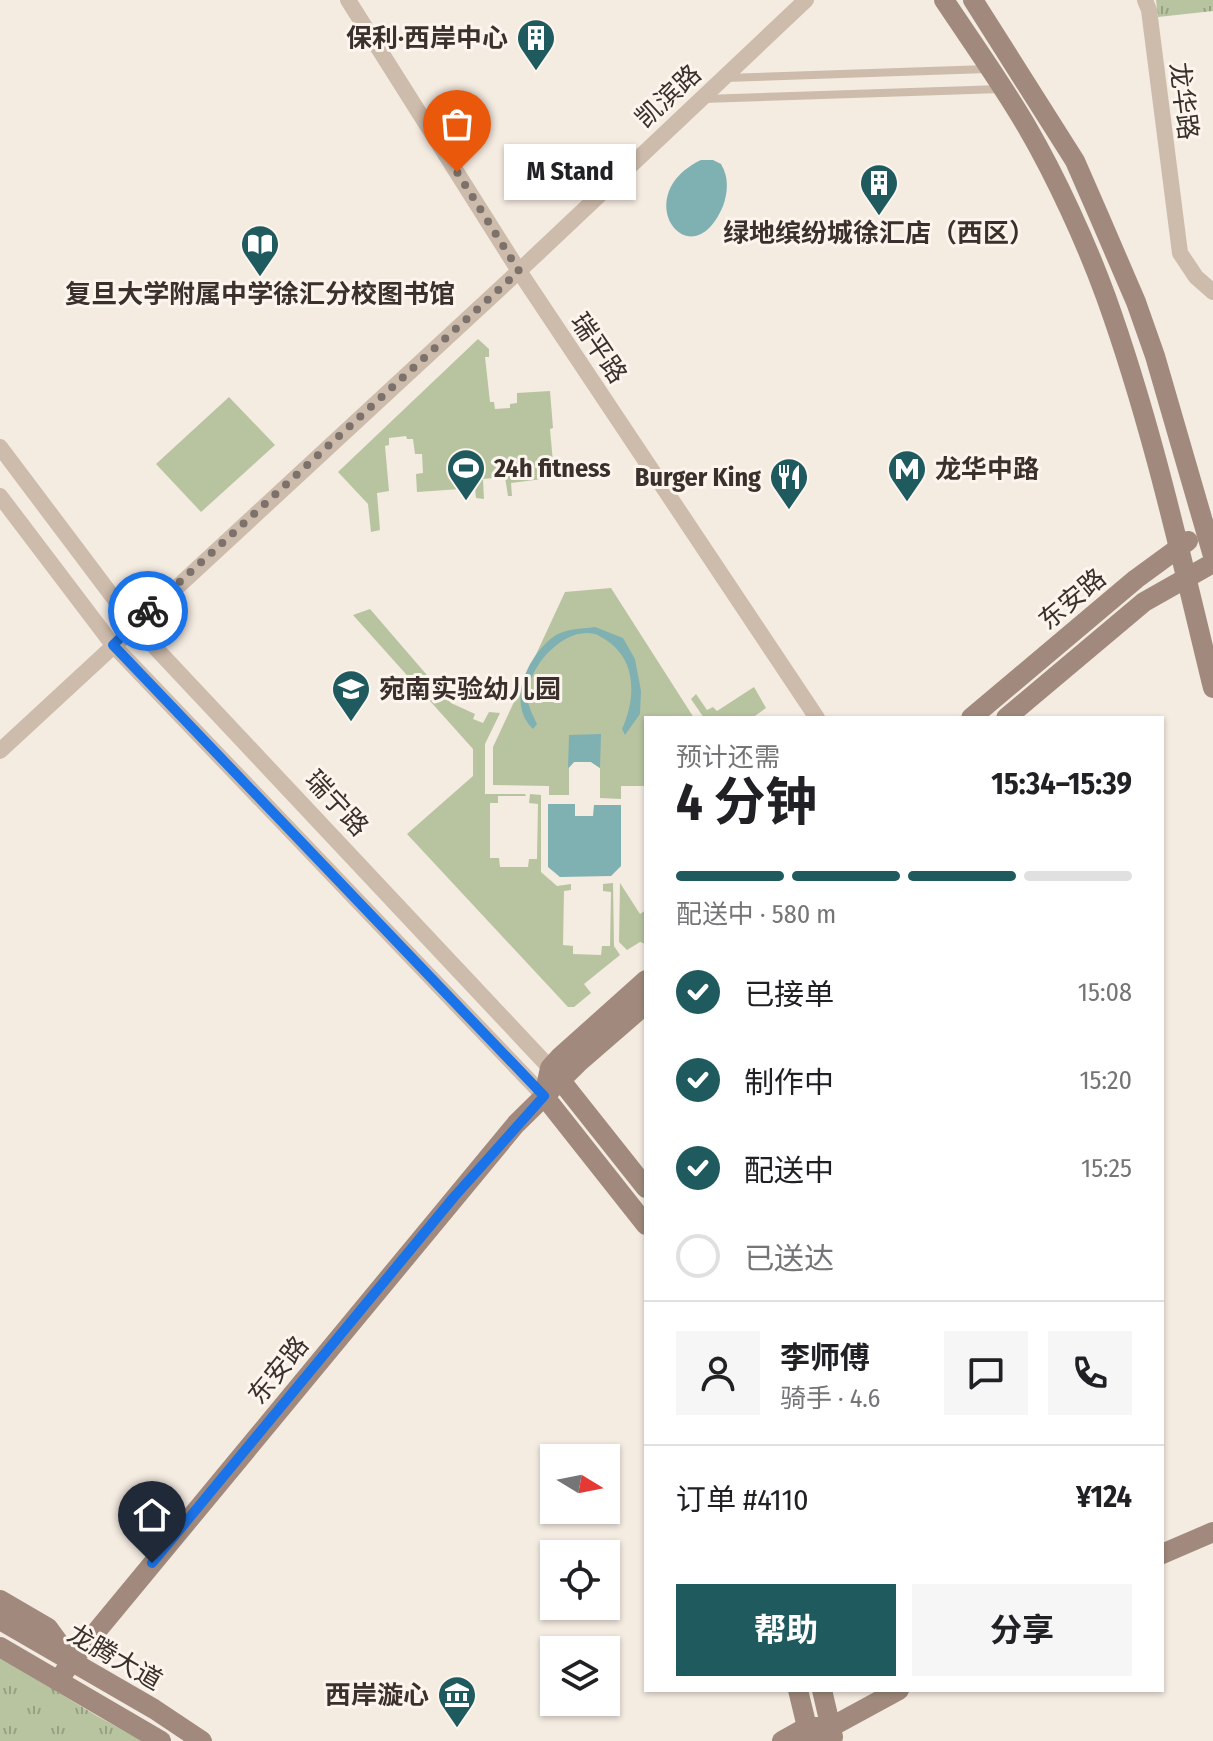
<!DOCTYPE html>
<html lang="zh">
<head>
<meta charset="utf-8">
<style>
	body { margin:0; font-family:"Fira Sans Condensed","Noto Sans SC",sans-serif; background:#f6f6f6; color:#202124; height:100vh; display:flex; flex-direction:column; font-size:30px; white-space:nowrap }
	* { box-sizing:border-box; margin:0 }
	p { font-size:26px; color:#757577 }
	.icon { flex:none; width:44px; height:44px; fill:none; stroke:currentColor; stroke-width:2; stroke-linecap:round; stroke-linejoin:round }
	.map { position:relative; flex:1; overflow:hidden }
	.sheet { position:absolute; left:644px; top:716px; width:520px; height:976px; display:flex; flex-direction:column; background:#fff; border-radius:0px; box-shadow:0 2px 6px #0004 }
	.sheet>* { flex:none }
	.needle { width:52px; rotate:100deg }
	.fabs { position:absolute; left:540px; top:1444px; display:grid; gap:16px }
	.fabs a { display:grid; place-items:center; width:80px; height:80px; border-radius:0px; background:#fff; box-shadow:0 2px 6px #0004; font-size:40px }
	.pin { position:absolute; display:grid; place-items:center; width:68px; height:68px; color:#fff; margin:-82px -34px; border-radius:50% 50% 50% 0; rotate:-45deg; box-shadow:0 0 8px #0007 }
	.pin .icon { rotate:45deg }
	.courier { position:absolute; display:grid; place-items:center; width:80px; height:80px; margin:-40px; border:6px solid #1a73e8; border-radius:50%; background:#fff; color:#222; box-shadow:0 2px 10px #0007 }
	.bubble { position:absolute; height:56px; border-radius:0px; background:#fff; box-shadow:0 2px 6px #0004; font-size:26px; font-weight:700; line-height:56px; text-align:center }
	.head em { font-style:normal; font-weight:700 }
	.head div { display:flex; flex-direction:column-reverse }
	.head { display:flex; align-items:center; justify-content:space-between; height:136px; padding:0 32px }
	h1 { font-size:52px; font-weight:700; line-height:60px }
	.bar { display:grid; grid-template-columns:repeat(4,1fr); gap:12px 8px; align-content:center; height:96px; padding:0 32px }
	.bar i { height:10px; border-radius:6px; background:#e0e0e0 }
	.bar .selected { background:#1f5a5e }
	.bar p { grid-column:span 4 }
	.line { display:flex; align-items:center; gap:20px; padding:0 32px; border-top:2px solid #e0e0e0 }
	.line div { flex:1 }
	.round { display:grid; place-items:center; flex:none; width:84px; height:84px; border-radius:0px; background:#f6f6f6 }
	ol { padding:0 32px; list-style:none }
	li { display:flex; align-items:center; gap:24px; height:88px }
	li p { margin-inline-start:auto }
	li .icon { padding:8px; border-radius:50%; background:#1f5a5e; color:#fff; stroke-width:4 }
	li:last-child { color:#757577 }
	li i { width:44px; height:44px; border:4px solid #e0e0e0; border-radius:50% }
	.cta { display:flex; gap:16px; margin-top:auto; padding:16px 32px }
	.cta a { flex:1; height:92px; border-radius:0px; background:#1f5a5e; color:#fff; font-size:32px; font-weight:700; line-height:92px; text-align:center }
	.cta a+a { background:#f6f6f6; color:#202124 }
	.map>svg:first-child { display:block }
	.green { fill:#b8c4a0 }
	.park { fill:url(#park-tufts) }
	.water { fill:#7fb0b2 }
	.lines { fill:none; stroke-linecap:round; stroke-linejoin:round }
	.lane { stroke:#cdbbac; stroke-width:8 }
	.street { stroke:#cdbbac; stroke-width:16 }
	.secondary { stroke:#a18a7d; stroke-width:20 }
	.done { stroke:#7c716b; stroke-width:8; stroke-dasharray:0 14.4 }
	.route { stroke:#1a73e8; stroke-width:10 }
	.labels { text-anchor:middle; stroke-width:6; stroke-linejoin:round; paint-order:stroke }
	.poi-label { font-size:26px; font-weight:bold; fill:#3b302b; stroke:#fbf5ee; text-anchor:end }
	.street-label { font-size:26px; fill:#3b302b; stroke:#fbf5ee }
</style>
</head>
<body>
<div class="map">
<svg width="1213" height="1741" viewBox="0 0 1213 1741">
	<defs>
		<pattern id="park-tufts" width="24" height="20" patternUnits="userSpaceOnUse" patternTransform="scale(2)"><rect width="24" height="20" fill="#b8c4a0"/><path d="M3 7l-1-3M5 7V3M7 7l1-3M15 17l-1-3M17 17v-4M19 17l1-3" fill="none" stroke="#97a083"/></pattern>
	</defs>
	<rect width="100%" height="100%" fill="#f4ebe1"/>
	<g class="green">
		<polygon points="478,339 489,349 489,357 485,357 490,402 494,402 495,409 510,408 510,404 517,403 517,393 550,391 553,428 550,429 554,473 558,474 558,477 511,483 512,496 508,496 505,477 483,479 484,499 476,498 475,488 417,492 416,474 423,473 422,454 415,454 413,439 407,439 406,436 389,438 389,445 385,446 389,491 377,493 380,530 371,532 368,504 338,472"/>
		<polygon points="229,397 275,445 201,512 156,464"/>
		<polygon points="611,588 694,718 646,718 646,786 621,786 621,799 600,798 600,768 591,762 574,762 569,768 569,795 549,795 549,786 493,785 493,747 565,592"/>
		<polygon points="370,609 451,703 475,714 473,719 483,723 489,712 500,713 485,744 485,794 525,794 526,796 498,796 498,803 490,803 490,858 499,858 500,867 528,867 529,859 537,859 538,804 529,803 530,794 541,795 541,872 557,886 571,884 571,890 564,891 563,945 573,946 573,954 601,955 602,946 610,946 611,892 603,891 603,884 613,883 614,946 620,955 584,984 591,993 574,1007 568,1007 407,834 473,776 473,749 353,615"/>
		<polygon points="754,687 766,708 752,718 704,718 691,699 696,694 707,710 713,707 717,711"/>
		<polygon points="620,883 640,914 646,910 646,944 640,942 627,950 619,942"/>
	</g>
	<g class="park">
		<polygon points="1156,0 1213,0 1213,11 1158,17"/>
		<polygon points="0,1657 97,1716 143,1741 0,1741"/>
	</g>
	<g class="water">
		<path d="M701,160H713L721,164C729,177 728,192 723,206C691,282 626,196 701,160Z"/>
		<path d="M595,627L623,638L635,659L641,691L640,714L625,735L622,729C636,698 637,660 606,640C602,638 599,635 595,634C564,626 529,666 527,695C527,704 533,716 537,724L533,729C506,703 527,657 553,637C566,628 580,629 595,627Z"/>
		<polygon points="601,734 600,768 591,762 574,762 568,768 569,735"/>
		<polygon points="548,804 575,804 575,816 593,816 594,805 621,805 621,866 611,876 560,877 548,867"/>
	</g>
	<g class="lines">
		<g class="lane">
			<polyline points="725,78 987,69"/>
			<polyline points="703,99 1001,89"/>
		</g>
		<g class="street">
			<polyline points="348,0 519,271 817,718"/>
			<polyline points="1145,0 1149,10 1180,253 1196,277 1213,292"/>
			<polyline points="0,447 134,625 550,1068"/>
			<polyline points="0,496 113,645 544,1096"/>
			<polyline points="0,751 519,271 806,0"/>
		</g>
		<g class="secondary">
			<path d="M944,0C972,42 1002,84 1027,127C1056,177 1086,242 1106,297C1152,425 1181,557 1213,688"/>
			<polyline points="973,0 1075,161 1099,216 1136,302 1155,356 1213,556"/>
			<polyline points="971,718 1136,579 1188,541"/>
			<polyline points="1006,718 1144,602 1213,563"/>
			<polyline points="554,1072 646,1188"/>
			<polyline points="544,1096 646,1225"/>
			<polyline points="544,1096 550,1068 560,1057 646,980"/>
			<polyline points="1162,1554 1213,1532"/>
			<polyline points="0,1600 48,1628 67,1654"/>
			<polyline points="0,1620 154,1709 202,1741"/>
			<polyline points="0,1647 161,1741"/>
			<polyline points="58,1681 72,1661 516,1124 578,1063 646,1004"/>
			<polyline points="798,1690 807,1727 807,1741"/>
			<polyline points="822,1690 833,1737"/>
			<polyline points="782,1741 807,1727 831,1727"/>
			<polyline points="819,1741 831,1727 899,1690"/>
		</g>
	</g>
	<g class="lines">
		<polyline class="done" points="148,611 519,271 457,172"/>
		<polyline class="route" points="148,611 113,645 544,1096 454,1197 152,1563"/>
	</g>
	<defs>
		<symbol id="building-pin" viewBox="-11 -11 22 30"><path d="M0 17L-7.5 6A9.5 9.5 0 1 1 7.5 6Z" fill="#1f5a5e" stroke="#fbf5ee"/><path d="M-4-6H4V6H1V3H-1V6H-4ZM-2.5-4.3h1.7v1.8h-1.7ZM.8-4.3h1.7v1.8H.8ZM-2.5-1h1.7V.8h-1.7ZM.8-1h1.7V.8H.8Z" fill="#fff"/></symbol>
		<symbol id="library-pin" viewBox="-11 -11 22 30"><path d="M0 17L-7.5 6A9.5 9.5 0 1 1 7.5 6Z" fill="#1f5a5e" stroke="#fbf5ee"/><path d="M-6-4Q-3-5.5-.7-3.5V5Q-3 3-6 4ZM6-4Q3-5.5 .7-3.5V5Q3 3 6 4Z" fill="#fff"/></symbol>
		<symbol id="stadium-pin" viewBox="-11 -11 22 30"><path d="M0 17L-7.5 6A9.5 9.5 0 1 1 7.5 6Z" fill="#1f5a5e" stroke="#fbf5ee"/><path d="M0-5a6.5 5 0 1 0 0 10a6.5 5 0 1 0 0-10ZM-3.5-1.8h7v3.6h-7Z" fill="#fff"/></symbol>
		<symbol id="metro-pin" viewBox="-11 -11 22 30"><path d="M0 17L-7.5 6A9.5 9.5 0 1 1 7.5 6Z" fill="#1f5a5e" stroke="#fbf5ee"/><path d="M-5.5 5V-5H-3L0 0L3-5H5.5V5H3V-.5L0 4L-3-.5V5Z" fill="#fff"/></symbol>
		<symbol id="restaurant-pin" viewBox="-11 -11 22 30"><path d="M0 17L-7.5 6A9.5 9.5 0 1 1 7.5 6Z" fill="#1f5a5e" stroke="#fbf5ee"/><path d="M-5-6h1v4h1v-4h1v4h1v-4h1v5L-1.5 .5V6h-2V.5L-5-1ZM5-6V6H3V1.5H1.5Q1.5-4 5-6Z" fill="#fff"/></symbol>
		<symbol id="school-pin" viewBox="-11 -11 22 30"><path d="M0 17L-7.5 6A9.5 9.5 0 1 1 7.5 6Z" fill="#1f5a5e" stroke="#fbf5ee"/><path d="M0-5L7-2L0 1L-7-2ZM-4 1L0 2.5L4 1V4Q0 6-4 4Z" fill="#fff"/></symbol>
		<symbol id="museum-pin" viewBox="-11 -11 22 30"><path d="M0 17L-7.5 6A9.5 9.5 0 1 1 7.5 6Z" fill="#1f5a5e" stroke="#fbf5ee"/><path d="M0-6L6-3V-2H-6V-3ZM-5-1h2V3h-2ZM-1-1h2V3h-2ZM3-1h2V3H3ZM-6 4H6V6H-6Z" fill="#fff"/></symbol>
	</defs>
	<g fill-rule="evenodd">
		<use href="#building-pin" x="514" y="16" width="44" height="60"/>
		<use href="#building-pin" x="857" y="161" width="44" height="60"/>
		<use href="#library-pin" x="238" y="222" width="44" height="60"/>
		<use href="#stadium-pin" x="444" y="446" width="44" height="60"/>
		<use href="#metro-pin" x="885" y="447" width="44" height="60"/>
		<use href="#restaurant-pin" x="767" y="455" width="44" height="60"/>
		<use href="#school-pin" x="329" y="667" width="44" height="60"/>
		<use href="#museum-pin" x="435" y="1673" width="44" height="60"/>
	</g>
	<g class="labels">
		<g class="poi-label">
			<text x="508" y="47">保利·西岸中心</text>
			<text x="879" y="242" text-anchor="middle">绿地缤纷城徐汇店（西区）</text>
			<text x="260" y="303" text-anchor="middle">复旦大学附属中学徐汇分校图书馆</text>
			<text x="494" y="477" text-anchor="start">24h fitness</text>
			<text x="935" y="478" text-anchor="start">龙华中路</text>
			<text x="761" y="486">Burger King</text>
			<text x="379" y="698" text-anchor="start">宛南实验幼儿园</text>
			<text x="429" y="1704">西岸漩心</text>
		</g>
		<g class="street-label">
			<text transform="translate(668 96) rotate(-43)" y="9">凯滨路</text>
			<text transform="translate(1184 101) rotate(83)" y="9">龙华路</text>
			<text transform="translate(599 348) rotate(56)" y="9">瑞平路</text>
			<text transform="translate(1072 599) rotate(-40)" y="9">东安路</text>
			<text transform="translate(337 803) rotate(47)" y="9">瑞宁路</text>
			<text transform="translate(278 1370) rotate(-51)" y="9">东安路</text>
			<text transform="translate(115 1657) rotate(30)" y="9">龙腾大道</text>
		</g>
	</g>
</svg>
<div class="fabs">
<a><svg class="needle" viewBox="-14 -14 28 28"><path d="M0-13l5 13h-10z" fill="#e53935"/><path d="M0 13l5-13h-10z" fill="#757577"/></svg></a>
<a><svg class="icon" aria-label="locate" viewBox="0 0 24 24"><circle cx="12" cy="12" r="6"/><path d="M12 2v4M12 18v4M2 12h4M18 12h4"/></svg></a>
<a><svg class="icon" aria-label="layers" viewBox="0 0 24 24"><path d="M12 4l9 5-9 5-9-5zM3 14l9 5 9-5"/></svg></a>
</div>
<div class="pin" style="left:457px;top:172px;background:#ea580c"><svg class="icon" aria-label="bag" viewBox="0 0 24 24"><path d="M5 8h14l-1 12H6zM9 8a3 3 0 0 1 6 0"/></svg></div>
<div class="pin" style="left:152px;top:1563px;background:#1f2937"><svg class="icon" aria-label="home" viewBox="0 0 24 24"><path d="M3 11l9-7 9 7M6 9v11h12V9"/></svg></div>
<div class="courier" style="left:148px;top:611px"><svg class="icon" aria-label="bike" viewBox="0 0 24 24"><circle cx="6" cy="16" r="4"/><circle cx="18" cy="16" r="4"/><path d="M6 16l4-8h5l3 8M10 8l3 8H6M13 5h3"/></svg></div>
<div class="bubble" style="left:504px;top:144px;width:132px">M Stand</div>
<section class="sheet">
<div class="head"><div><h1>4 分钟</h1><p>预计还需</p></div><em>15:34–15:39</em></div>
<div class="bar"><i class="selected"></i><i class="selected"></i><i class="selected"></i><i></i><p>配送中 · 580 m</p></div>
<ol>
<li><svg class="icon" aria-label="check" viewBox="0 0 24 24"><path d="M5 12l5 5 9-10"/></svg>已接单<p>15:08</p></li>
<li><svg class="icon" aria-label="check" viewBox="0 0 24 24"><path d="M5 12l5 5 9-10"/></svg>制作中<p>15:20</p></li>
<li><svg class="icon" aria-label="check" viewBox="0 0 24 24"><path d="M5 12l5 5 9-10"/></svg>配送中<p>15:25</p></li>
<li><i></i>已送达</li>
</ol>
<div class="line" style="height:144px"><a class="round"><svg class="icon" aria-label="person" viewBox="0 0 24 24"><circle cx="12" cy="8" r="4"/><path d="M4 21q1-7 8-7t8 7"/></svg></a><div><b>李师傅</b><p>骑手 · 4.6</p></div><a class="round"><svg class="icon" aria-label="chat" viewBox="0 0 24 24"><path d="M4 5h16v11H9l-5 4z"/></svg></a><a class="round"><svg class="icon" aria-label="phone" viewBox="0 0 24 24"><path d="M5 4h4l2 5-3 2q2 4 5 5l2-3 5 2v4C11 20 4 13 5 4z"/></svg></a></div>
<div class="line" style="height:104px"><div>订单 #4110</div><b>¥124</b></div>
<div class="cta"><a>帮助</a><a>分享</a></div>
</section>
</div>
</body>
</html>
